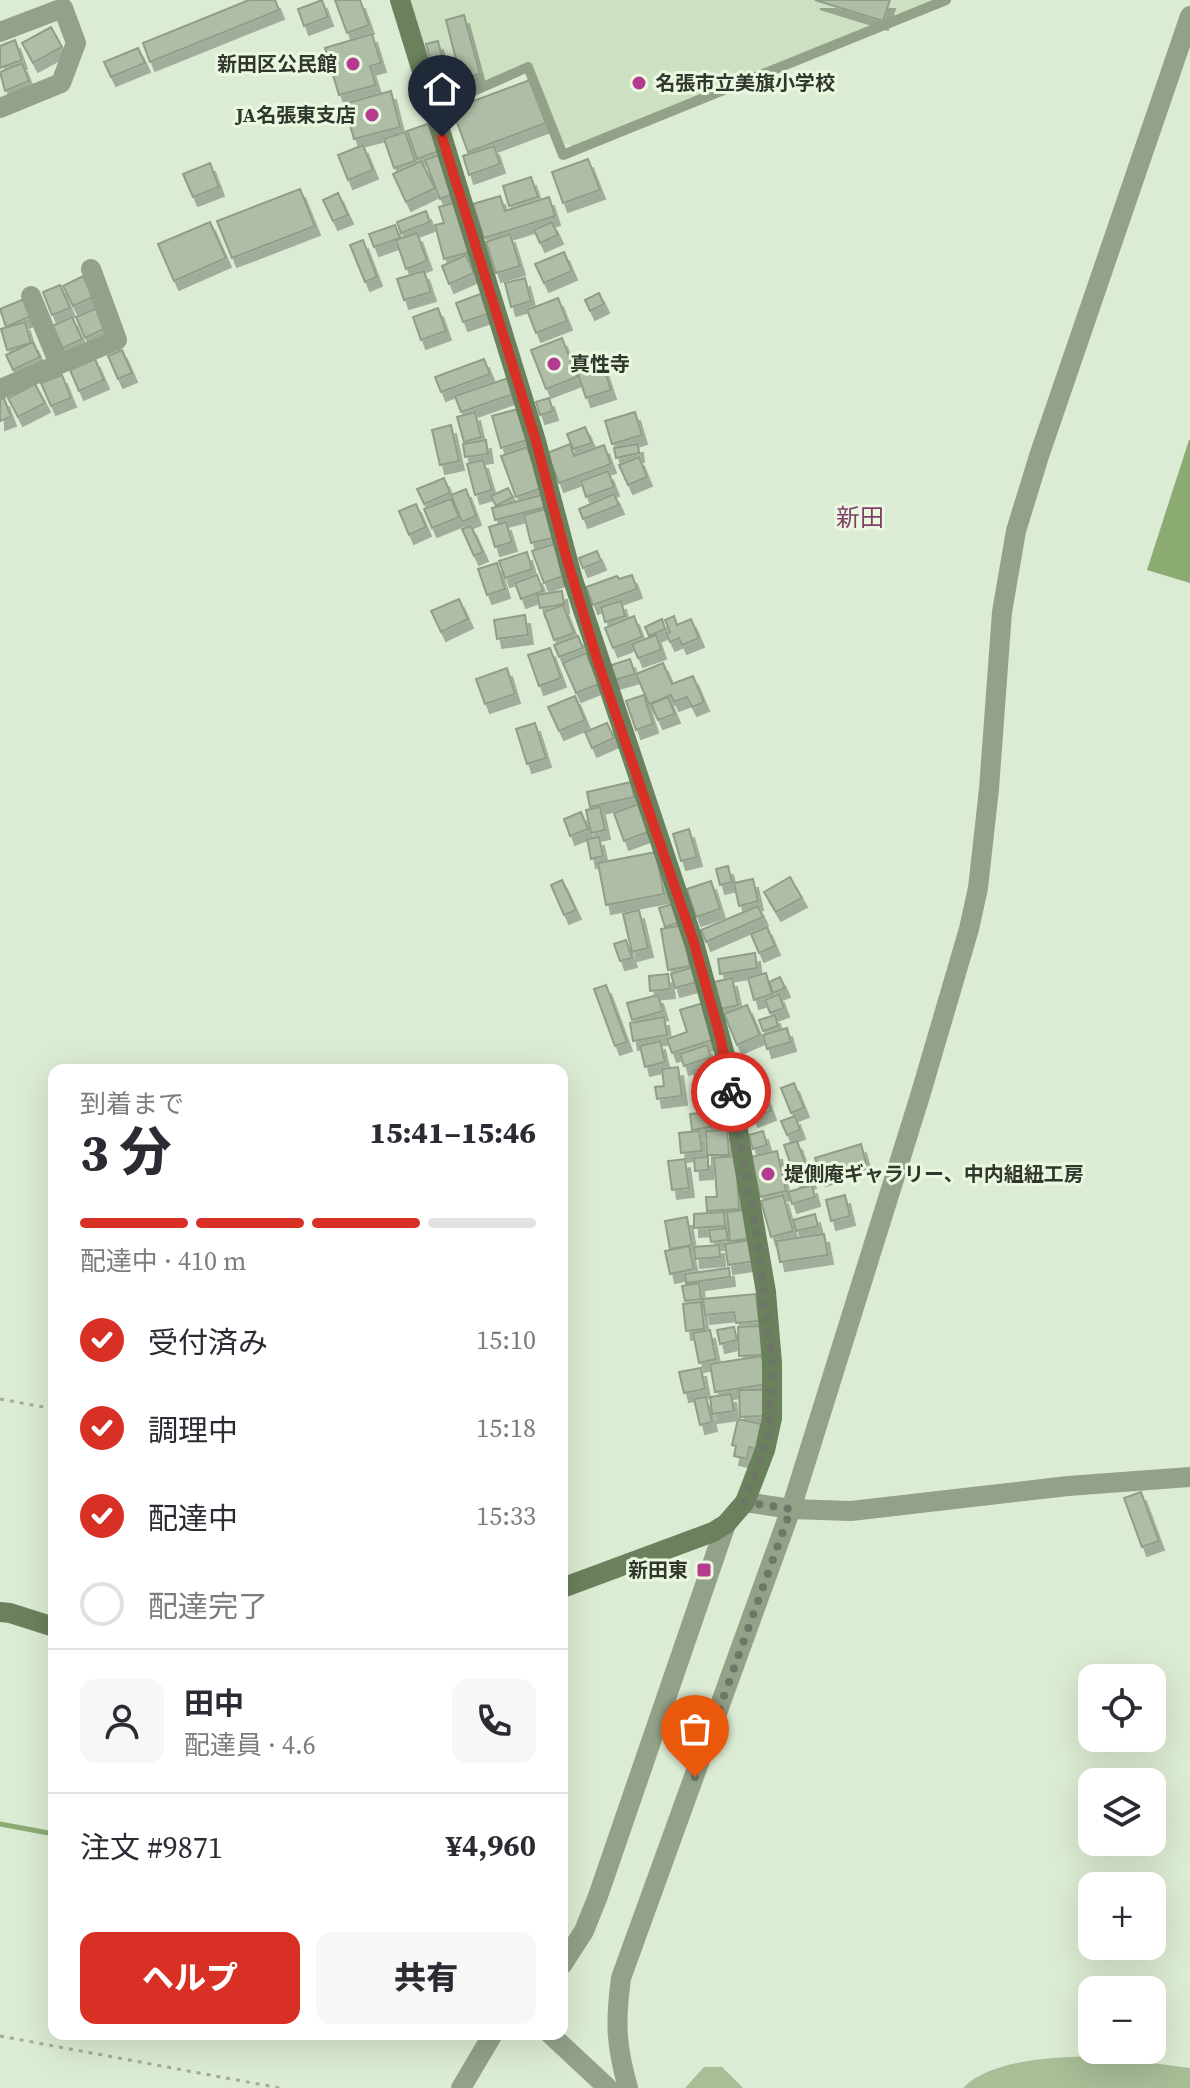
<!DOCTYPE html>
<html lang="ja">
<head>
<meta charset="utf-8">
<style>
	body { margin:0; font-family:"Source Serif 4","Noto Sans JP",serif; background:#f7f7f7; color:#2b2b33; height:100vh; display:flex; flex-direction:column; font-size:30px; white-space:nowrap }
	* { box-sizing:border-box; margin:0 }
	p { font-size:26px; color:#7c7c81 }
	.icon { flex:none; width:44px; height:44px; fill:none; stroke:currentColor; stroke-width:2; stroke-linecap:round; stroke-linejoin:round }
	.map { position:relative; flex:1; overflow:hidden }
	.side { position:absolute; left:48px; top:1064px; width:520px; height:976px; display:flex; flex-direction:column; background:#fff; border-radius:16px; box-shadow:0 8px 32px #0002 }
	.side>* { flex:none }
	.controls { position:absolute; left:1078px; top:1664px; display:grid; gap:16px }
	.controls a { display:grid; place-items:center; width:88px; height:88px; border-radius:16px; background:#fff; box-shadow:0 8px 32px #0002; font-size:40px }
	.pin { position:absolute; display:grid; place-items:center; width:68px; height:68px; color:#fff; margin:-82px -34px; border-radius:50% 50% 50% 0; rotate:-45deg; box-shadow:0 0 8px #0007 }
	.pin .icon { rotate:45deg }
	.courier { position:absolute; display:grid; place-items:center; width:80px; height:80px; margin:-40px; border:6px solid #d93025; border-radius:50%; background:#fff; color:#222; box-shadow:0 2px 10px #0007 }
	.head em { font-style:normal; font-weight:800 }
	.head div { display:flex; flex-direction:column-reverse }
	.head { display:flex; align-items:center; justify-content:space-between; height:136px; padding:0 32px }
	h1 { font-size:52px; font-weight:800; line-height:60px }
	.bar { display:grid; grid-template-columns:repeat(4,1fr); gap:12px 8px; align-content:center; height:96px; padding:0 32px }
	.bar i { height:10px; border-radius:6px; background:#e1e1e2 }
	.bar .current { background:#d93025 }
	.bar p { grid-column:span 4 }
	.line { display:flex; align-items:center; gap:20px; padding:0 32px; border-top:2px solid #e1e1e2 }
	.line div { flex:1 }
	.round { display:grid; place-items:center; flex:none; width:84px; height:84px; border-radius:16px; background:#f7f7f7 }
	ol { padding:0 32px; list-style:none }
	li { display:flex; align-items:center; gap:24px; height:88px }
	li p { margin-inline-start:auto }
	li .icon { padding:8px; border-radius:50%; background:#d93025; color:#fff; stroke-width:4 }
	li:last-child { color:#7c7c81 }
	li i { width:44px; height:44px; border:4px solid #e1e1e2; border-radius:50% }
	.primary-button { display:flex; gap:16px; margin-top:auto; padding:16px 32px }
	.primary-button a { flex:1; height:92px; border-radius:16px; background:#d93025; color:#fff; font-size:32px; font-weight:800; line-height:92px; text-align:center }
	.primary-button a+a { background:#f7f7f7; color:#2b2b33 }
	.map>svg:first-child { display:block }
	.built { fill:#cee0c2 }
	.green { fill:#a7be97 }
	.water { fill:#8bab73 }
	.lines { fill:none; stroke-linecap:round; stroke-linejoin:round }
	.stream { stroke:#8bab73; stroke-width:5 }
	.building { fill:#b0bda6; stroke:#909d87; stroke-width:2; filter:url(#shadow) }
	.path { stroke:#a1ad9a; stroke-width:3; stroke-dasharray:4 6; stroke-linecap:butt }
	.service { stroke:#93a189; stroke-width:10 }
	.minor { stroke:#93a189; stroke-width:20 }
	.tertiary { stroke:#93a189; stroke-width:20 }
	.secondary { stroke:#6b805c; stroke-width:20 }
	.done { stroke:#6e7668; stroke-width:8; stroke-dasharray:0 14.4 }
	.route { stroke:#d93025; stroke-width:10 }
	.poi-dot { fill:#b43b8f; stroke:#eaf8e0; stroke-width:3 }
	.labels { text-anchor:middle; stroke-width:6; stroke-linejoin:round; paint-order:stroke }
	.poi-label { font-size:20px; font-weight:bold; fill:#32372e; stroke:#eaf8e0; text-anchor:end }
	.quarter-label { font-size:24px; fill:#7d3f67; stroke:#eaf8e0 }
</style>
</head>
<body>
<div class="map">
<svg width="1190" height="2088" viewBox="0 0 1190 2088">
	<defs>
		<filter id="shadow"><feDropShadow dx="5" dy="9" stdDeviation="0" flood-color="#0004"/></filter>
	</defs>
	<rect width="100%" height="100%" fill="#dcebd3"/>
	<polygon class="built" points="400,0 943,0 577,148 562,142 532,63 433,104"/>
	<g class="green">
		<path d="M1098,2056L1190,2068V2088H963C992,2058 1059,2057 1098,2056Z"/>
		<polygon points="704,2067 722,2067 743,2088 685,2088"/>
	</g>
	<polygon class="water" points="1189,440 1190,440 1190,583 1147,570"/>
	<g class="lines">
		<polyline class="stream" points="0,1824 54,1834"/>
	</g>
	<g class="building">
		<polygon points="249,0 275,0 279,10 150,62 143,43"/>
		<polygon points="322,0 328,17 304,26 298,9"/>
		<polygon points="335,0 360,0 369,25 347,33"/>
		<polygon points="815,0 890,0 883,21"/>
		<polygon points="464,15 480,74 461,79 446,20"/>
		<polygon points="51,27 62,47 33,63 22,43"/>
		<polygon points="372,34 381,63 370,66 376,85 339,95 325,48"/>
		<polygon points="15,40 22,60 0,68 0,46"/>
		<polygon points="438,41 447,77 436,80 426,44"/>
		<polygon points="138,48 145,63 111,77 104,62"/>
		<polygon points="22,63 29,81 5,91 0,72"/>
		<polygon points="530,80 546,123 468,152 452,109"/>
		<polygon points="391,91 400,127 354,139 344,104"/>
		<polygon points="430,123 439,151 417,159 407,131"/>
		<polygon points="405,132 415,161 394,168 384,139"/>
		<polygon points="363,145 373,170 348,180 338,155"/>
		<polygon points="494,146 500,164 469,175 463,156"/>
		<polygon points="438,155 453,194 440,199 425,160"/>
		<polygon points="588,159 600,190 563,203 552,172"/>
		<polygon points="421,161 435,188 406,202 393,174"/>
		<polygon points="210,163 219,187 193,197 183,174"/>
		<polygon points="531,177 538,197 509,206 503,186"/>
		<polygon points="300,189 315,226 232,258 217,221"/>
		<polygon points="338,193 348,215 333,221 323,200"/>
		<polygon points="500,196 505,211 549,197 555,216 484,238 473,204"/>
		<polygon points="457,202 470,252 444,259 435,225 444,223 439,207"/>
		<polygon points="426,211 430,222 401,233 397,222"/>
		<polygon points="210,222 226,258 174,281 158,244"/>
		<polygon points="552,222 558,235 540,243 534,230"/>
		<polygon points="395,225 400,238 374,247 369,234"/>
		<polygon points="417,233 427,261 406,269 396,240"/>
		<polygon points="510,234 520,266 496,273 486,242"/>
		<polygon points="363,240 377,277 365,282 350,245"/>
		<polygon points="564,252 572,271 544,283 535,264"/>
		<polygon points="466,255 474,273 449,284 442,266"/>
		<polygon points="424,271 431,292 404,300 397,279"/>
		<polygon points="83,276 93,297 73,306 63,286"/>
		<polygon points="525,278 531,301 511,307 505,283"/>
		<polygon points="60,285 70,308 52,315 43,292"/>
		<polygon points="483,293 490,313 463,322 456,303"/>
		<polygon points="599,293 604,304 590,311 585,300"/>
		<polygon points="558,298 567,321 536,333 527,310"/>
		<polygon points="24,299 31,316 6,327 0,309"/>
		<polygon points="97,308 106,328 85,338 76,317"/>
		<polygon points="438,308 446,331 421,340 413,317"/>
		<polygon points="72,317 82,339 63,348 52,326"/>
		<polygon points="25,322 31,343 7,350 1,329"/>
		<polygon points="562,338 577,377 546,389 531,350"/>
		<polygon points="33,342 40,357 13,370 6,355"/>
		<polygon points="122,350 132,373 118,379 108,356"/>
		<polygon points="95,359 104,380 79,391 70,370"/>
		<polygon points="484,359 490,374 441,392 435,377"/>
		<polygon points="602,363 611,390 586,398 577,371"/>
		<polygon points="62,375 71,398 51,406 41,383"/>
		<polygon points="508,378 513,394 461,412 455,396"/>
		<polygon points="35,384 45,403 18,417 8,398"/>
		<polygon points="4,398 11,417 0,421 0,399"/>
		<polygon points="549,398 553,411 540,415 536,402"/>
		<polygon points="518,409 527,440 501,448 492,416"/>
		<polygon points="475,412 481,437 464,442 457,417"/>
		<polygon points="635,412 642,435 612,444 605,421"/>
		<polygon points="451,425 459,461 440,465 432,430"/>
		<polygon points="585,427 592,443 573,449 567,434"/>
		<polygon points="486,440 488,454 465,457 463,444"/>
		<polygon points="570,444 574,456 604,445 611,464 559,483 547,453"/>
		<polygon points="638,444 639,453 616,458 614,448"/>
		<polygon points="527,447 542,488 516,497 501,456"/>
		<polygon points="639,457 647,477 628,485 619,465"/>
		<polygon points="483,460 492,490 475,495 467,464"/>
		<polygon points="608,471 614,487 586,497 581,481"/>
		<polygon points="444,478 450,493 424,504 417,489"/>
		<polygon points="508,488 513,497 496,506 491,496"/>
		<polygon points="466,489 476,516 462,522 451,495"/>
		<polygon points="614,494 619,505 583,519 579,509"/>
		<polygon points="542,495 545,507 495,520 492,508"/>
		<polygon points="451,499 459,517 432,528 424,509"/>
		<polygon points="416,504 426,527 409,535 399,511"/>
		<polygon points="546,509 553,538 531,543 524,515"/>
		<polygon points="506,522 512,542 495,547 489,527"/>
		<polygon points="471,526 483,552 474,556 462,529"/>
		<polygon points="554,544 566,575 544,583 532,551"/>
		<polygon points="597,551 601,561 583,568 579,558"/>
		<polygon points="527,552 532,569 505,578 499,561"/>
		<polygon points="497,563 505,589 487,595 478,569"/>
		<polygon points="537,575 543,591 521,599 515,583"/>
		<polygon points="632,575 637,589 593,605 586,587 617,576 619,579"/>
		<polygon points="562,591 564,604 540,608 537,595"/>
		<polygon points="459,599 468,619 441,632 431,611"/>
		<polygon points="621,601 625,616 605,622 601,607"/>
		<polygon points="563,605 574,633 554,640 544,612"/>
		<polygon points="525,615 528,635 497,639 494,620"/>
		<polygon points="634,616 642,637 613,648 605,628"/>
		<polygon points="674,616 677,625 691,619 699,638 682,645 679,638 670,642 666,633 670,632 665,620"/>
		<polygon points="662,619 665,629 649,636 645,627"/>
		<polygon points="656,635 661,650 638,658 632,644"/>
		<polygon points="578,636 583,648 559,657 554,645"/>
		<polygon points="550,648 561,678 539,686 528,655"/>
		<polygon points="586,653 599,684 576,693 563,663"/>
		<polygon points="630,659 635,674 614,680 609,666"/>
		<polygon points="663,663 672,684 693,676 704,702 692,707 687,697 674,702 671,695 649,704 636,674"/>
		<polygon points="507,668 515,694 485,704 476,679"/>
		<polygon points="644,695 653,724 636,730 626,701"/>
		<polygon points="575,696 585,720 559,731 548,707"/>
		<polygon points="668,697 675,714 658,720 651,704"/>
		<polygon points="535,723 546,758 527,764 516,729"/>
		<polygon points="607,723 614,738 592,748 585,732"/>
		<polygon points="631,782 634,797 590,807 587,792"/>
		<polygon points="638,804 648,832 624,841 614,813"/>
		<polygon points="600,807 605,830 591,833 586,810"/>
		<polygon points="581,812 588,829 570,836 564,819"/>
		<polygon points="689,829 697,857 681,861 673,834"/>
		<polygon points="599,837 603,856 591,859 587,839"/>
		<polygon points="656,852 664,894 606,905 598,863"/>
		<polygon points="728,866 732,882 720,885 716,869"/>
		<polygon points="790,877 802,898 776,912 764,892"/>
		<polygon points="753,879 758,901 739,906 734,883"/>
		<polygon points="562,880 576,910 564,915 551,885"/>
		<polygon points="711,881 720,909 696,917 687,889"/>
		<polygon points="673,904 679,922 665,927 659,908"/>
		<polygon points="758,906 763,917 706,942 701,930"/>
		<polygon points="639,910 648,948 632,952 623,914"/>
		<polygon points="683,925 690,966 668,970 661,929"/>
		<polygon points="767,927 775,946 759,953 751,934"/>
		<polygon points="626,940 632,958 620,961 614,944"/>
		<polygon points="755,953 757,968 720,974 718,959"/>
		<polygon points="693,967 697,982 675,988 671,974"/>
		<polygon points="766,973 772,994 754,1000 748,978"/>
		<polygon points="668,974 670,989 650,991 649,976"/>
		<polygon points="780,977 785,988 773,993 769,982"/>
		<polygon points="732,978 738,1005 721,1009 714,982"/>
		<polygon points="606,985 627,1042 615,1046 594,989"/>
		<polygon points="779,994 784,1008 770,1013 765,1000"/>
		<polygon points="658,995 663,1011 632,1020 627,1003"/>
		<polygon points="703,1003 715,1039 672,1053 667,1039 687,1032 680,1010"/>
		<polygon points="747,1005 760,1035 737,1045 724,1014"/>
		<polygon points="775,1015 778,1026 763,1031 759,1020"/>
		<polygon points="664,1017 667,1035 633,1041 630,1023"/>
		<polygon points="787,1028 791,1042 767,1049 763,1035"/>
		<polygon points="660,1041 665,1062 645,1067 640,1046"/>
		<polygon points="707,1045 711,1057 684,1066 680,1054"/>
		<polygon points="720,1066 724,1098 699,1101 694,1070"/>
		<polygon points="678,1067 682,1096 657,1099 655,1087 664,1086 662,1069"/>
		<polygon points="758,1075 771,1111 753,1118 740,1082"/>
		<polygon points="794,1083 804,1108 791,1113 781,1088"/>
		<polygon points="709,1112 711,1127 692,1130 690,1114"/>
		<polygon points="795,1116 800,1130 787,1135 781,1121"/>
		<polygon points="727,1130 729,1155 707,1155 706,1131"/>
		<polygon points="699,1131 702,1151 681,1153 679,1133"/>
		<polygon points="763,1131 767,1145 753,1149 749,1135"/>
		<polygon points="797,1141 811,1179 797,1183 784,1145"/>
		<polygon points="861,1144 866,1163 821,1177 815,1158"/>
		<polygon points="777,1151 786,1191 760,1197 751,1157"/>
		<polygon points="736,1156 739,1209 707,1211 706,1197 717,1197 714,1158"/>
		<polygon points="708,1157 708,1170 695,1171 694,1158"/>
		<polygon points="685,1159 689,1188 672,1190 668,1161"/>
		<polygon points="812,1185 815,1197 792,1204 788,1192"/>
		<polygon points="783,1195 793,1231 771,1237 761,1201"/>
		<polygon points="845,1195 850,1216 831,1221 826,1200"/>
		<polygon points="744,1210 747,1239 730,1241 727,1212"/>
		<polygon points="724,1212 725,1226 694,1228 694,1214"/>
		<polygon points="815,1214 818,1226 796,1231 793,1220"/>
		<polygon points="687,1217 692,1245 670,1249 665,1221"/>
		<polygon points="726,1228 728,1240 711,1242 709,1230"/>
		<polygon points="824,1234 828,1255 780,1262 776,1241"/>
		<polygon points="751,1240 755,1261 728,1265 725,1244"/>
		<polygon points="719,1245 720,1257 695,1259 694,1247"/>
		<polygon points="689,1246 694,1269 670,1274 665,1251"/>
		<polygon points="729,1268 730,1277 686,1283 685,1274"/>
		<polygon points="699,1283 701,1299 685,1301 682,1286"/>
		<polygon points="756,1294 759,1321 736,1323 734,1312 705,1315 703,1299"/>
		<polygon points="701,1302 704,1329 686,1331 683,1304"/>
		<polygon points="762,1326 763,1355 739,1356 738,1327"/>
		<polygon points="734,1327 737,1340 720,1344 717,1330"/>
		<polygon points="710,1330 716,1359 699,1363 693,1333"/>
		<polygon points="762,1356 767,1384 715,1392 710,1364"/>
		<polygon points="701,1368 705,1389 684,1393 679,1372"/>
		<polygon points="739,1390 764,1390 765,1416 740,1417"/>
		<polygon points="731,1394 734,1411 712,1414 710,1397"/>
		<polygon points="706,1397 712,1422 700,1425 694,1399"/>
		<polygon points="738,1419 761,1424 756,1449 749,1447 747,1459 734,1456 736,1446 732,1445"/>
		<polygon points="1141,1492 1159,1541 1142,1547 1124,1498"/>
	</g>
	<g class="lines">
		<g class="path">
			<polyline points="0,1399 54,1409"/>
			<polyline points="0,2036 280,2088"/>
		</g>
		<polyline class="service" points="433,109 528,67 563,155 946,0"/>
		<g class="minor">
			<polyline points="0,32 63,8 76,43 61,83 0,108"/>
			<polyline points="31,296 59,364"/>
			<polyline points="0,389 117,340 91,269"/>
			<polyline points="745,1502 791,1509 851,1511 1068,1486 1190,1477"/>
			<polyline points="562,1965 584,1931 598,1896 726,1524"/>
			<polyline points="550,2034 608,2088"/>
			<polyline points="461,2088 493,2034"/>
		</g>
		<path class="tertiary" d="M628,2088C616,2045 615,2023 621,1978L791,1509L920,1096L969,929L978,888L989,789L1002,612L1016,531L1039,456L1190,16"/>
		<g class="secondary">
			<polyline points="400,0 536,441 573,580 694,943 725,1055 766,1292 772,1363 772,1418 765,1450 745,1502 726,1524 713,1532 562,1588"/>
			<polyline points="0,1612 10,1613 54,1627"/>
		</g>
	</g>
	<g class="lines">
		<polyline class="done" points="695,1777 791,1509 745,1502 769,1435 772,1363 758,1241 731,1092"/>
		<polyline class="route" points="442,137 536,441 566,556 597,659 694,943 720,1036 731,1092"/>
	</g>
	<g class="poi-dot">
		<circle cx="353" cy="64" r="8"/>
		<circle cx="639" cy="83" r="8"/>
		<circle cx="372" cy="115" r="8"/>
		<circle cx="554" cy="364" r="8"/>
		<circle cx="768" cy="1174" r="8"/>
		<rect x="696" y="1562" width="16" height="16" rx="4"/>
	</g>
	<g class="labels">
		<g class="poi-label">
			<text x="337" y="71">新田区公民館</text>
			<text x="655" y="90" text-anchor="start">名張市立美旗小学校</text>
			<text x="356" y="122">JA名張東支店</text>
			<text x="570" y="371" text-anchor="start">真性寺</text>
			<text x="784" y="1181" text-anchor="start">堤側庵ギャラリー、中内組紐工房</text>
			<text x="688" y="1577">新田東</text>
		</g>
		<g class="quarter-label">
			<text x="860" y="526">新田</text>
		</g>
	</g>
</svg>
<div class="controls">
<a><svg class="icon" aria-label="locate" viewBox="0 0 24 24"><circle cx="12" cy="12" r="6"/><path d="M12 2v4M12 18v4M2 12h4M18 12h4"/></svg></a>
<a><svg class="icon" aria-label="layers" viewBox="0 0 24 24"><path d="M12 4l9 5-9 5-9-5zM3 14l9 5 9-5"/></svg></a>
<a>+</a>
<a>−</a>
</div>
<div class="pin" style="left:695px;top:1777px;background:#ea580c"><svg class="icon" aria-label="bag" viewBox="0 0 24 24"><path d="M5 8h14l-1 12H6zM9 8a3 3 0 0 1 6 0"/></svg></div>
<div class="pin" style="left:442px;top:137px;background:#1f2937"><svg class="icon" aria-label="home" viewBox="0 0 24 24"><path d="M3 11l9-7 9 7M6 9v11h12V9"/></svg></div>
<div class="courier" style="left:731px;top:1092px"><svg class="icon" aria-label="bike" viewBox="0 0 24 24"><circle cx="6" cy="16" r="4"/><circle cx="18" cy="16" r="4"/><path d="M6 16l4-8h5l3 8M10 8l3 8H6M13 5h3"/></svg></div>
<section class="side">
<div class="head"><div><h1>3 分</h1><p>到着まで</p></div><em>15:41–15:46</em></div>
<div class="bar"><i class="current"></i><i class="current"></i><i class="current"></i><i></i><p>配達中 · 410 m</p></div>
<ol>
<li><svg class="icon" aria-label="check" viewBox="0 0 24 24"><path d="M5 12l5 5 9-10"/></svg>受付済み<p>15:10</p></li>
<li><svg class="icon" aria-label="check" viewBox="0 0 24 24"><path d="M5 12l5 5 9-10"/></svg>調理中<p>15:18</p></li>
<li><svg class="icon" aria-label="check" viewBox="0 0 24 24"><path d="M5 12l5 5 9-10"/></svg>配達中<p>15:33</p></li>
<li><i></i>配達完了</li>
</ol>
<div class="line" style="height:144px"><a class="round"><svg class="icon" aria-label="person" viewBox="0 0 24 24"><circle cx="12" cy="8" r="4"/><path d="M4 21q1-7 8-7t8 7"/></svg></a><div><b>田中</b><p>配達員 · 4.6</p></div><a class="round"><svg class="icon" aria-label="phone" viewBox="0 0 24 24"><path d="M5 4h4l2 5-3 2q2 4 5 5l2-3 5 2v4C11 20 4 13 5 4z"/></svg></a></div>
<div class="line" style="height:104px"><div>注文 #9871</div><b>¥4,960</b></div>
<div class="primary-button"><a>ヘルプ</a><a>共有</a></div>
</section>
</div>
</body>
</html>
